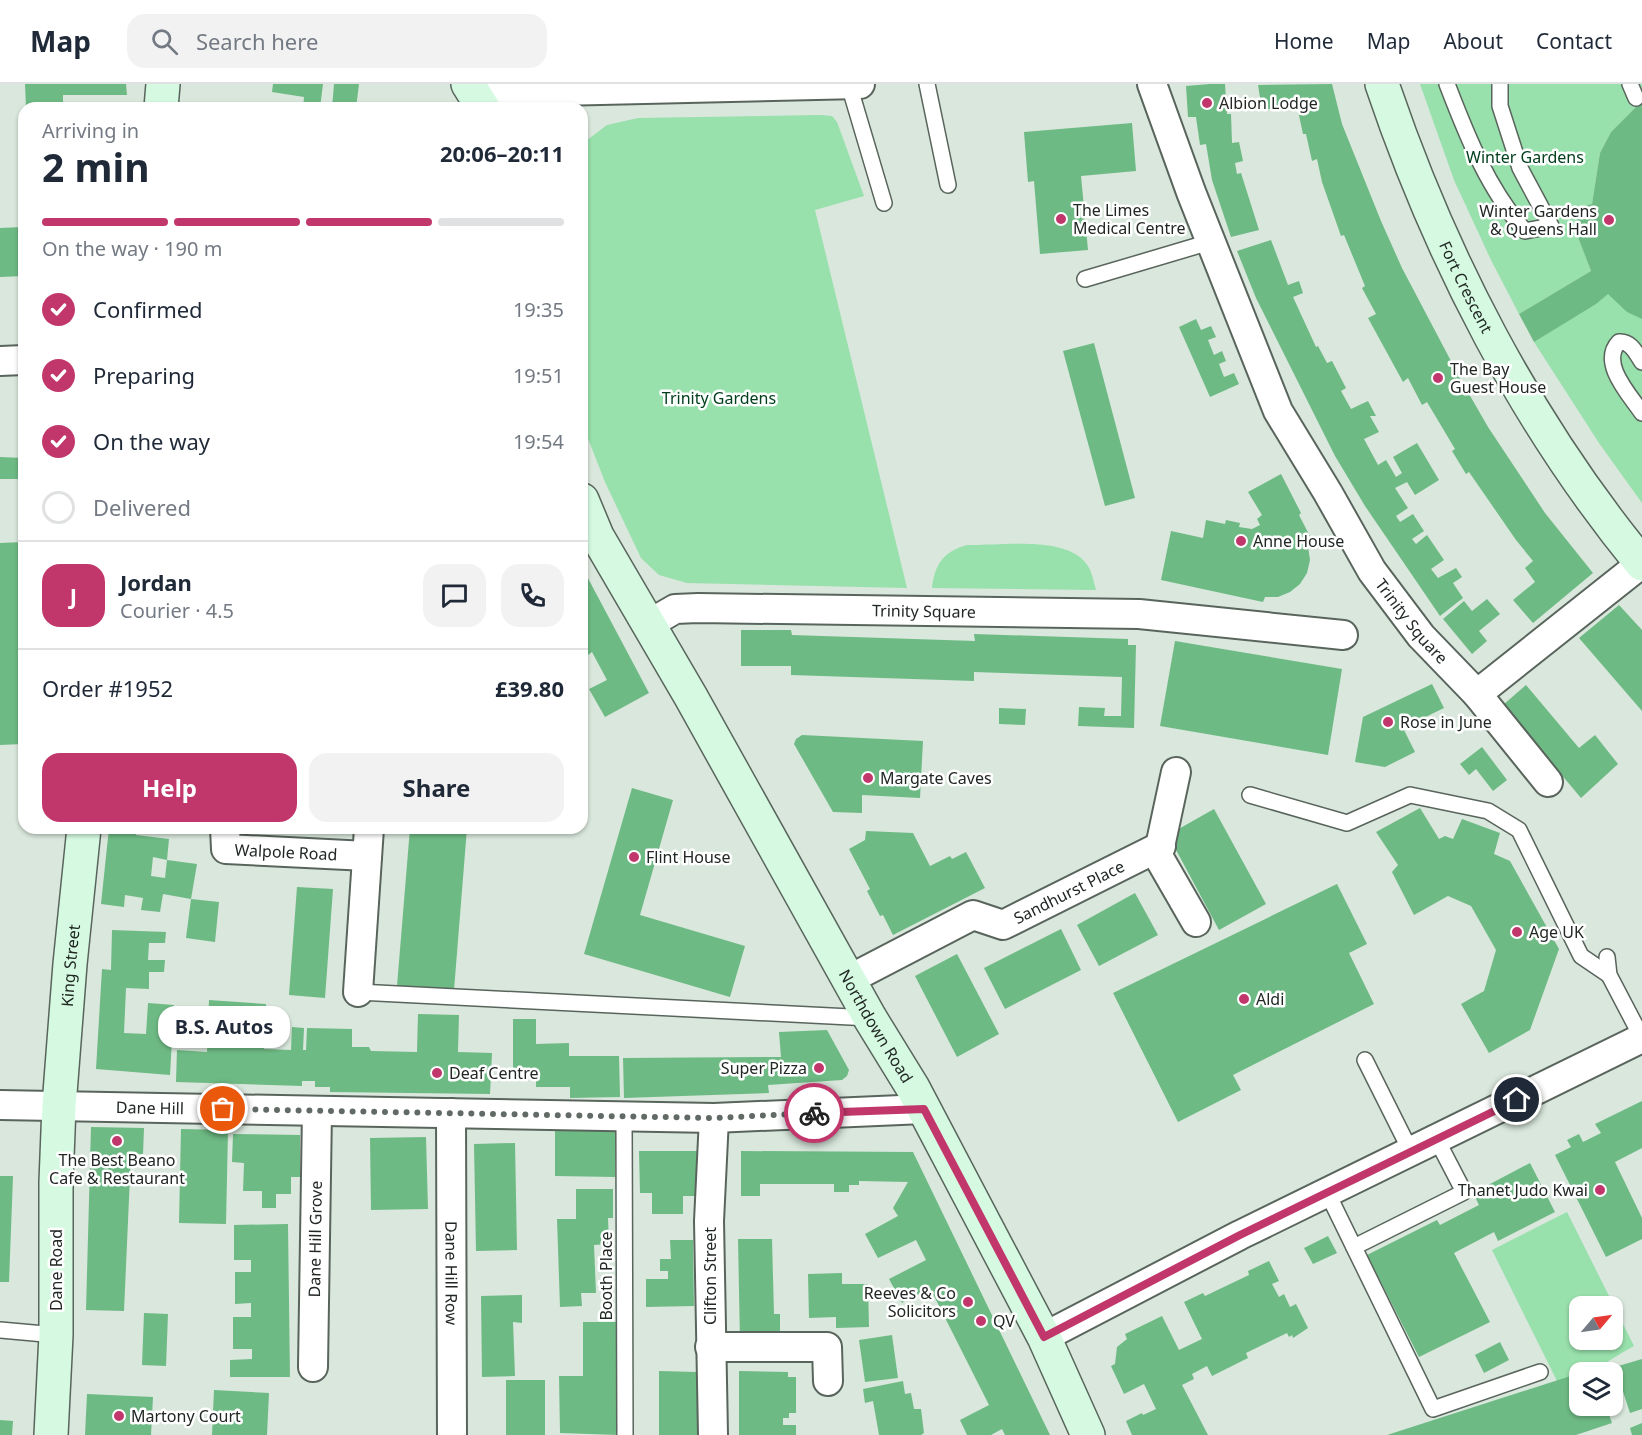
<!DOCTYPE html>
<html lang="en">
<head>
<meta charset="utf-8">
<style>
	body { margin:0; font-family:"Noto Sans",sans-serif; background:#f2f2f3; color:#1f2937; height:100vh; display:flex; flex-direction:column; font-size:22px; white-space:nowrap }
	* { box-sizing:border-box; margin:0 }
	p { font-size:20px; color:#747a83 }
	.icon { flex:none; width:33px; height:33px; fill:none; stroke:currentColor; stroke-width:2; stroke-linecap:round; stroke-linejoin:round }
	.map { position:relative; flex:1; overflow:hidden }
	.sheet { position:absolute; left:18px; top:18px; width:570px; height:732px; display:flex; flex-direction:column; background:#fff; border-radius:18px; box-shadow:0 2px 4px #0004 }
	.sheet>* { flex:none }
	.needle { width:39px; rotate:61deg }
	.buttons { position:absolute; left:1569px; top:1212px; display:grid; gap:12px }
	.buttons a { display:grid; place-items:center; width:54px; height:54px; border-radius:12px; background:#fff; box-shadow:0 2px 4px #0004; font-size:30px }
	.pin { position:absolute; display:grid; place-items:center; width:51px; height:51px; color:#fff; margin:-26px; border:3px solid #fff; border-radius:50%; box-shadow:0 2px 6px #0007 }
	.courier { position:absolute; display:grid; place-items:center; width:60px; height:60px; margin:-30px; border:4px solid #c2376b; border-radius:50%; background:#fff; color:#222; box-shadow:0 2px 8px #0007 }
	.bubble { position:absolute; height:42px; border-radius:18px; background:#fff; box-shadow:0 2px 4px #0004; font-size:20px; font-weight:700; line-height:42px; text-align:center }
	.head em { font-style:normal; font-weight:700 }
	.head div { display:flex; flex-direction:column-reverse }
	.head { display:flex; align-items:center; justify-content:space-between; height:102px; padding:0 24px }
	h1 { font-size:39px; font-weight:700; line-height:45px }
	.bar { display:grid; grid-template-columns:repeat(4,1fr); gap:9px 6px; align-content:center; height:72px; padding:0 24px }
	.bar i { height:8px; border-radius:4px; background:#e0e1e3 }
	.bar .on { background:#c2376b }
	.bar p { grid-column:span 4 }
	.line { display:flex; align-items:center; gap:15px; padding:0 24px; border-top:2px solid #e0e1e3 }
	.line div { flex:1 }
	.round { display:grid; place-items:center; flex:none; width:63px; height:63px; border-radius:18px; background:#f2f2f3 }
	ol { padding:0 24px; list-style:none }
	li { display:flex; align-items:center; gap:18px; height:66px }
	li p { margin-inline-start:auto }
	li .icon { padding:6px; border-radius:50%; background:#c2376b; color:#fff; stroke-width:4 }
	li:last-child { color:#747a83 }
	li i { width:33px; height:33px; border:3px solid #e0e1e3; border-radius:50% }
	.cta { display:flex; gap:12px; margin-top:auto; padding:12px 24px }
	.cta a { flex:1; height:69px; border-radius:18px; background:#c2376b; color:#fff; font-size:24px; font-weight:700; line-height:69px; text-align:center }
	.cta a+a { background:#f2f2f3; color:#1f2937 }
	header { display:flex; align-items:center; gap:36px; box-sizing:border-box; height:84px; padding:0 30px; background:#fff; border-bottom:2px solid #e0e1e3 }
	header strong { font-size:28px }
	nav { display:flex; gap:33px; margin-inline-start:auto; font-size:21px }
	.search { width:420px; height:54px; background:#f2f2f3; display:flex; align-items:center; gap:15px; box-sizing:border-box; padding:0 21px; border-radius:18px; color:#747a83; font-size:22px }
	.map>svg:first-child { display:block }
	.green { fill:#98e0ac; fill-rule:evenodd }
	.building { fill:#6eba84; fill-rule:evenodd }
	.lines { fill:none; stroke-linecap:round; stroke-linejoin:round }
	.lane-casing { stroke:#59655c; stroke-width:18 }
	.street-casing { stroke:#59655c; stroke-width:32 }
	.secondary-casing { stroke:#59655c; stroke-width:36 }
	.lane { stroke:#fff; stroke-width:15 }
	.street { stroke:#fff; stroke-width:28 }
	.secondary { stroke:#d5fae1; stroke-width:33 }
	.done { stroke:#616a64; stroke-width:6; stroke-dasharray:0 10.8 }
	.route { stroke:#c2376b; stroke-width:8 }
	.poi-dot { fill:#c2376b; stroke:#fff; stroke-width:2 }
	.labels { text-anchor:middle; stroke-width:5; stroke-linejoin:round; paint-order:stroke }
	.poi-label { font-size:16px; fill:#212723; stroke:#fff; text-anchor:start }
	.park-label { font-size:16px; fill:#02401d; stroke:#fff }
	.street-label { font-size:16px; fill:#212723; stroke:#fff }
</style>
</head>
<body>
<header>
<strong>Map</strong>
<div class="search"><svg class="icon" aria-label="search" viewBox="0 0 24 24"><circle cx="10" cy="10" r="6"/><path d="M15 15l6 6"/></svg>Search here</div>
<nav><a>Home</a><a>Map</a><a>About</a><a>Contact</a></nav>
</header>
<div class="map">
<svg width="1642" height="1351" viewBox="0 0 1642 1351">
	<rect width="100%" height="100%" fill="#d9e7dc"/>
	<g class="green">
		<polygon points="1420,0 1642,0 1642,17 1611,48 1600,69 1592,120 1576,124 1576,148 1591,187 1519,230 1491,176 1454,96"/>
		<polygon points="821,31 832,32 837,38 864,112 815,126 907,504 687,499 659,491 641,474 605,398 582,339 582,60 607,41 638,34"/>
		<polygon points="1608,210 1642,235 1642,419 1599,359 1534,258"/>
		<path d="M967,461C999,462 1061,452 1084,477C1092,485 1093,496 1096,506L932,504C935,480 943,468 967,461Z"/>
		<path d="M1567,1128L1634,1262C1620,1269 1595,1288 1580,1288L1579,1291L1559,1301L1492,1166ZM1580,1222H1612V1256H1580Z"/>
	</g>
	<g class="building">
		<polygon points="25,0 126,0 127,11 63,11 63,24 26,24"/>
		<polygon points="273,0 323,0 320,24 303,24 304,13 272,8"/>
		<polygon points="334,0 359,0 356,24 332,24"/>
		<polygon points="1210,0 1225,0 1227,30 1231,30 1232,59 1239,58 1243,77 1235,79 1237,90 1241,89 1259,146 1231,153 1212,96 1206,60 1200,61 1196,33 1188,33 1186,2"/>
		<polygon points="1332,0 1342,40 1381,137 1402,184 1461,296 1488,343 1545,429 1593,489 1533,539 1513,516 1535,498 1525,484 1533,477 1516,456 1469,388 1466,390 1452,367 1455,365 1427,318 1422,321 1408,294 1403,298 1368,234 1376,230 1362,204 1365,202 1344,151 1341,152 1322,98 1317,75 1312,77 1306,50 1303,50 1297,22 1262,26 1258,1"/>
		<polygon points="1642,17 1642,235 1627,228 1608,210 1596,220 1534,258 1519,230 1591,187 1576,148 1576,124 1592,120 1600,69 1611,48"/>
		<polygon points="1132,39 1136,87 1081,92 1088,166 1040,170 1034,97 1028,98 1024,48"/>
		<polygon points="24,143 24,192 0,193 0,144"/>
		<polygon points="1271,156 1288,201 1299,197 1303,209 1293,213 1316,263 1318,262 1327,279 1332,277 1346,304 1341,307 1351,325 1368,317 1376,332 1370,332 1379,348 1364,355 1378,381 1386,376 1396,393 1402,389 1393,373 1417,359 1439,396 1415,411 1407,398 1395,404 1408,424 1396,432 1400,438 1413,430 1424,447 1412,455 1416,460 1427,451 1444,476 1431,485 1438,494 1456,484 1462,493 1453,499 1463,514 1440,532 1365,422 1335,372 1256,214 1237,167"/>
		<polygon points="1196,235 1201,246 1211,242 1216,253 1208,256 1214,271 1222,267 1226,277 1219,280 1224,293 1234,289 1239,300 1210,313 1179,243"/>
		<polygon points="1094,259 1135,414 1105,422 1063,267"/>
		<polygon points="0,373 23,374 22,395 0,395"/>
		<polygon points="1281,390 1301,429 1299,431 1314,460 1308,463 1310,476 1307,489 1300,500 1290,508 1278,513 1265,513 1263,518 1161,496 1171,447 1203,454 1206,436 1225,440 1226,436 1240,439 1239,443 1252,445 1260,441 1257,435 1262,431 1248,408"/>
		<polygon points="23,458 22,660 0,661 0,459"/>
		<polygon points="582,483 649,609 605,633 589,605 607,596 592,568 588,571 582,559"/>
		<polygon points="1487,515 1500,530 1479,547 1487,557 1472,570 1443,535 1464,517 1472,527"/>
		<polygon points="1619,521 1642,546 1642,627 1579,554"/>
		<polygon points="741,546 791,546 792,551 975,557 974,550 1128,555 1128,561 1136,561 1134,644 1078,642 1079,623 1105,624 1104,632 1121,632 1122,593 974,588 974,597 791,591 791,582 741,582"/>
		<polygon points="1175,557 1342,585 1328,671 1160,642"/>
		<polygon points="1432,600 1444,624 1403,644 1415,668 1385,683 1355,678 1363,633"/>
		<polygon points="1526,601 1579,664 1595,651 1618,680 1581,714 1503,621"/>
		<polygon points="999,624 1026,625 1025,641 999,640"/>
		<polygon points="802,651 923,657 920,714 862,711 862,729 833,728 794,660 796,655"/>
		<polygon points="1482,663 1507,696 1493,707 1476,685 1469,691 1460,680"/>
		<polygon points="632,704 673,716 640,831 745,862 730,913 584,870"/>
		<polygon points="1420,724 1439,755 1445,752 1453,755 1462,735 1500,749 1494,770 1510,777 1559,865 1530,946 1489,969 1461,920 1484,907 1496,866 1471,822 1448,812 1414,831 1392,788 1398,781 1376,748"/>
		<polygon points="1214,725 1266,820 1219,846 1168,751"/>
		<path d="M109,744H136V751L169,755L167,776L197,780L191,815L163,810L160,828L141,826L143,814L125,811L124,823L101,820ZM153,773L167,776L165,794L151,792Z"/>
		<polygon points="180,744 202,744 202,748"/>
		<polygon points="410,744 467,744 454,906 397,902"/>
		<polygon points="866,747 913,749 930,782 950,772 952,775 966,768 985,804 893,851 883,831 880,832 867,807 870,805 849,765 865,756"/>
		<polygon points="1337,800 1367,860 1349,869 1374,920 1233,991 1241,1006 1178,1038 1113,909"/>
		<polygon points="297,803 333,805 325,914 289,911"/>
		<polygon points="1135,809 1158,851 1099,882 1077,841"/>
		<polygon points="191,815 219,818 215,858 186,854"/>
		<polygon points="1061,845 1081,886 1005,925 984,884"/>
		<polygon points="112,846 166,848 165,859 149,859 148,876 165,876 164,888 149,888 149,905 126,904 124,949 146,950 148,919 174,921 170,991 96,985 102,885 111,886"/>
		<polygon points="957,870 999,950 957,973 915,892"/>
		<polygon points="209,916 266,920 264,965 291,966 292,943 304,944 303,966 306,966 307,944 352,945 352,963 369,963 371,967 417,968 418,930 459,931 458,968 492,969 490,1010 330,1008 330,1003 315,1003 315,997 302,997 302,1002 176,998 177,966 207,968"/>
		<polygon points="513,935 536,935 536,960 569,959 569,972 619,972 620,1013 570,1014 570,1003 536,1003 536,994 513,994"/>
		<polygon points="827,946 849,986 847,992 842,996 768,1001 769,1009 624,1014 623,974 781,973 779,948"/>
		<polygon points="1642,1017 1642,1064 1615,1078 1642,1134 1642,1155 1606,1173 1555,1071 1571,1063 1567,1056 1579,1050 1583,1058 1601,1049 1595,1040"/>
		<polygon points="555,1040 616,1041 615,1093 555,1092"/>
		<polygon points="91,1043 144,1044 143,1070 131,1070 124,1227 86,1226"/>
		<polygon points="181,1045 228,1046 226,1140 179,1139"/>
		<polygon points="233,1050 300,1051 300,1093 291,1093 291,1110 276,1110 276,1124 262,1124 262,1107 243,1107 244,1079 232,1078"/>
		<polygon points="426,1053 428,1125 371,1126 370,1054"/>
		<polygon points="515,1059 517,1166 476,1167 474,1060"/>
		<polygon points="639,1067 698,1067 698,1112 683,1112 683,1130 652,1130 652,1109 640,1109"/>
		<polygon points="741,1067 913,1068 1050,1351 1005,1351 1002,1345 991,1351 967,1351 960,1336 989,1321 930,1204 902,1219 889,1195 926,1176 916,1156 878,1174 865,1150 898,1132 893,1124 908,1098 859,1097 859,1101 849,1101 849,1108 834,1108 834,1100 760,1100 760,1112 741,1112"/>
		<polygon points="1530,1079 1555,1128 1498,1157 1494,1148 1454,1169 1490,1238 1419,1273 1367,1171 1437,1136 1440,1141 1479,1121 1473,1109"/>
		<polygon points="0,1092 13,1092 9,1198 0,1198"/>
		<polygon points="576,1105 613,1105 613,1134 608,1134 609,1160 594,1161 596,1209 581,1209 582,1222 560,1223 557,1135 576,1135"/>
		<polygon points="288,1140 290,1293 230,1293 230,1276 252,1275 252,1265 233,1265 233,1233 251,1233 251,1219 235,1220 235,1188 251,1188 251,1176 234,1176 234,1141"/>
		<polygon points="1328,1152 1337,1169 1313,1180 1304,1164"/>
		<polygon points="738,1155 772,1155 774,1230 780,1230 780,1258 740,1258"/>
		<polygon points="670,1156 693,1156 694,1222 646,1223 646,1195 668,1195 668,1187 660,1187 660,1175 671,1175"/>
		<polygon points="1269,1177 1279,1197 1272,1200 1279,1213 1284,1210 1290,1223 1296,1220 1308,1244 1293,1254 1292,1251 1289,1253 1287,1249 1246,1269 1248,1274 1212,1292 1207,1282 1192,1290 1194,1295 1182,1301 1208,1351 1132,1351 1126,1337 1142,1329 1143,1331 1156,1325 1144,1300 1124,1310 1111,1282 1115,1280 1117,1263 1127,1255 1125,1250 1162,1232 1179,1266 1202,1255 1184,1218 1203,1209 1205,1212 1249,1191 1248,1187"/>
		<polygon points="842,1189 842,1200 868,1200 869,1243 836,1244 836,1233 809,1234 808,1190"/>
		<polygon points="522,1211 522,1239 513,1238 515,1292 482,1293 481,1212"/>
		<polygon points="144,1229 168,1230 166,1282 142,1281"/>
		<polygon points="583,1238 618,1238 619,1351 560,1349 559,1292 583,1292"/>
		<polygon points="892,1251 898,1294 865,1298 859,1256"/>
		<polygon points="1500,1258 1509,1276 1484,1289 1475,1271"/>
		<polygon points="1642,1275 1642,1325 1630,1329 1615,1283"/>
		<polygon points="659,1287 697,1288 697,1351 659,1351"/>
		<polygon points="739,1287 788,1288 788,1293 796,1293 796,1329 789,1329 789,1334 783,1334 783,1341 796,1341 796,1351 739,1351"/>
		<polygon points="1580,1289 1580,1322 1606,1322 1612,1339 1576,1351 1387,1351"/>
		<rect x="506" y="1296" width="39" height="55"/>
		<polygon points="903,1297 905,1310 911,1309 914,1325 921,1325 924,1349 921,1351 879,1351 873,1317 865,1319 863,1305"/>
		<polygon points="214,1306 269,1309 267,1351 212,1351"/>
		<polygon points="87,1310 153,1313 151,1351 85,1351"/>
		<polygon points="0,1336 13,1337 12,1351 0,1351"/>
		<polygon points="1642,1339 1642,1351 1632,1351 1630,1344"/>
	</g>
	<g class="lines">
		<defs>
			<g id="lane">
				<polyline points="927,0 948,101"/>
				<path d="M1447,0C1467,52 1488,105 1525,147L1551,142L1520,84L1500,22V0"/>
				<polyline points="1630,0 1636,14"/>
				<polyline points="849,1 884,119"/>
				<polyline points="1085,195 1210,158"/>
				<path d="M1642,278C1636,269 1631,257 1619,258C1599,279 1630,311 1642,329"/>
				<polyline points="1250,711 1347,739 1410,711 1488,727 1519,746 1581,872 1609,891"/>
				<polyline points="1607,873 1609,891 1642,954"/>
				<polyline points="358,908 870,934"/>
				<polyline points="1365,976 1411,1068"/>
				<polyline points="624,1032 625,1351"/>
				<polyline points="1327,1108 1433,1325 1540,1288"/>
				<polyline points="1354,1163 1464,1108 1437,1056"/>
				<polyline points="0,1246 56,1251"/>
			</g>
			<g id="street">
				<path id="s1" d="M1152,0L1191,108L1278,327L1328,409L1372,487L1421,552L1477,610L1548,698"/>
				<polyline points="479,16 514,8 860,0"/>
				<polyline points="0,277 24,276"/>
				<path id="s2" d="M649,540L675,525L698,524L1139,530L1343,551"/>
				<polyline points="1477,610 1642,479"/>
				<polyline points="1176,688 1158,772 1196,838"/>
				<path id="s3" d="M225,744L226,765L367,772"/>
				<path id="s4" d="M850,895L973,831L1003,841L1161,762"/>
				<polyline points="358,908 369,744"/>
				<path id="s5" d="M0,1021L714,1034L924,1025"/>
				<path id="s6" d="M451,1029L452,1351"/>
				<polyline points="1044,1253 1240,1151 1642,954"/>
				<polyline points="710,1263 827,1263 828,1297"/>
				<path id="s7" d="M313,1283L317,1027"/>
				<polyline points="713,1351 709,1137 714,1034"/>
			</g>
			<g id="secondary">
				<polyline points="468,0 483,24"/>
				<path id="s8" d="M1382,0C1440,172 1526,339 1642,480"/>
				<polyline points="161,24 163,0"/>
				<path id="s9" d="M582,416L597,452L691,613L870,934L913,1004L1044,1253L1088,1351"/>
				<path id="s10" d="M51,1351L56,1251V1098L59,1022L70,880L84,744"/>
			</g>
		</defs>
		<use href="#lane" class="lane-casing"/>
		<use href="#street" class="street-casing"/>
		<use href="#secondary" class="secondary-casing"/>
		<use href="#lane" class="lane"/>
		<use href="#street" class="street"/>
		<use href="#secondary" class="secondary"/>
	</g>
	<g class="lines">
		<polyline class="done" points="223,1025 714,1034 814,1029"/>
		<polyline class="route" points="814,1029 924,1025 1044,1253 1240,1151 1517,1016"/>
	</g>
	<g class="poi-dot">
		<circle cx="1207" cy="19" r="6"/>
		<circle cx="1061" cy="135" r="6"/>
		<circle cx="1609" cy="136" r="6"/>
		<circle cx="1438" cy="294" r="6"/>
		<circle cx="1241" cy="457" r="6"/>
		<circle cx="1388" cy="638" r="6"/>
		<circle cx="868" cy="694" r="6"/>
		<circle cx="634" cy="773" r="6"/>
		<circle cx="1517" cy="848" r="6"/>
		<circle cx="1244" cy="915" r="6"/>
		<circle cx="819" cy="984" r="6"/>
		<circle cx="437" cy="989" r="6"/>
		<circle cx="117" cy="1057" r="6"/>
		<circle cx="1600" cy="1106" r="6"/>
		<circle cx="968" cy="1218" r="6"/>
		<circle cx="981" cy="1237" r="6"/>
		<circle cx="119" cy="1332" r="6"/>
	</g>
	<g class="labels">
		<g class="poi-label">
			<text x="1219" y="25">Albion Lodge</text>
			<text x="1073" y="132">The Limes<tspan x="1073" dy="18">Medical Centre</tspan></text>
			<text x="1597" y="133" text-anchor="end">Winter Gardens<tspan x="1597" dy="18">&amp; Queens Hall</tspan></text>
			<text x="1450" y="291">The Bay<tspan x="1450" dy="18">Guest House</tspan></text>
			<text x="1253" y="463">Anne House</text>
			<text x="1400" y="644">Rose in June</text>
			<text x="880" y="700">Margate Caves</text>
			<text x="646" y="779">Flint House</text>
			<text x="1529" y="854">Age UK</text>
			<text x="1256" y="921">Aldi</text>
			<text x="807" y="990" text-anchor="end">Super Pizza</text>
			<text x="449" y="995">Deaf Centre</text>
			<text x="117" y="1082" text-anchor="middle">The Best Beano<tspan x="117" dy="18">Cafe &amp; Restaurant</tspan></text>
			<text x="1588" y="1112" text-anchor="end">Thanet Judo Kwai</text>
			<text x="956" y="1215" text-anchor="end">Reeves &amp; Co<tspan x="956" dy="18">Solicitors</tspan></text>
			<text x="993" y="1243">QV</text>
			<text x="131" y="1338">Martony Court</text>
		</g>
		<g class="park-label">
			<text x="1525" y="79">Winter Gardens</text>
			<text x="719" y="320">Trinity Gardens</text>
		</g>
		<g class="street-label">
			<text dy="6" stroke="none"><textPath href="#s8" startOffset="220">Fort Crescent</textPath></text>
			<text dy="6" stroke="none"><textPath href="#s2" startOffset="279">Trinity Square</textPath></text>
			<text dy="6" stroke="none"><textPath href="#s1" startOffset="600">Trinity Square</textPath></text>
			<text dy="6" stroke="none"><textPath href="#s3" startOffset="81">Walpole Road</textPath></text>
			<text dy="6" stroke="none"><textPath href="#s4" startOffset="244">Sandhurst Place</textPath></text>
			<text dy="6" stroke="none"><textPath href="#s10" startOffset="470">King Street</textPath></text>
			<text dy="6" stroke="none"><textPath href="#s9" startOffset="603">Northdown Road</textPath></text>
			<text dy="6" stroke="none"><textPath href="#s5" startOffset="150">Dane Hill</textPath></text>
			<text dy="6" stroke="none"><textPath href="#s7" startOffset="128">Dane Hill Grove</textPath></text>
			<text transform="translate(56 1186) rotate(-90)" y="6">Dane Road</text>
			<text dy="6" stroke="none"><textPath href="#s6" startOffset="160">Dane Hill Row</textPath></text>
			<text transform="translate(606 1192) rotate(-90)" y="6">Booth Place</text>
			<text transform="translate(710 1192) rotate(-90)" y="6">Clifton Street</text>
		</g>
	</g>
</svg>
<div class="buttons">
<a><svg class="needle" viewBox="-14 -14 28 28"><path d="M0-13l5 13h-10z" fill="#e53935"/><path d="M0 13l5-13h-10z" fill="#747a83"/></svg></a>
<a><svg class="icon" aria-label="layers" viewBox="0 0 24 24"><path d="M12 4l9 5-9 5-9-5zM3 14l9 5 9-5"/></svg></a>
</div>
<div class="pin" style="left:223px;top:1025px;background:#ea580c"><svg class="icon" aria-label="bag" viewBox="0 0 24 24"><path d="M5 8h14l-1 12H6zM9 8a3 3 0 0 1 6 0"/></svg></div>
<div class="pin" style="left:1517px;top:1016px;background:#1f2937"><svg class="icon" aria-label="home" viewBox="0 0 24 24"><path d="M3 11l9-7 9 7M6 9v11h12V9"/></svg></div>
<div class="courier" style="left:814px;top:1029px"><svg class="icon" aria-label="bike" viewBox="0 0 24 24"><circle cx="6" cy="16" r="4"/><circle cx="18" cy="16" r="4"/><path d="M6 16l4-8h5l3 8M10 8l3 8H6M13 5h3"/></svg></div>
<div class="bubble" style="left:158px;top:922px;width:132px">B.S. Autos</div>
<section class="sheet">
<div class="head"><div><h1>2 min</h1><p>Arriving in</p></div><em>20:06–20:11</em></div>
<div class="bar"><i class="on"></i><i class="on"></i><i class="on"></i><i></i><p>On the way · 190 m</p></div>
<ol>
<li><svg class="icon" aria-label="check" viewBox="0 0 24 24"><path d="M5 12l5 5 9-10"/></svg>Confirmed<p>19:35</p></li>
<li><svg class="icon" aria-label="check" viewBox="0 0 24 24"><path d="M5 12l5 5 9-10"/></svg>Preparing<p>19:51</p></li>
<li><svg class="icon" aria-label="check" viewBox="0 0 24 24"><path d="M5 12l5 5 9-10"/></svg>On the way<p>19:54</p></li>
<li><i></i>Delivered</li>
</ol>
<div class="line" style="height:108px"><b class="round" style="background:#c2376b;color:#fff">J</b><div><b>Jordan</b><p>Courier · 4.5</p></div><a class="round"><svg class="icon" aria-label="chat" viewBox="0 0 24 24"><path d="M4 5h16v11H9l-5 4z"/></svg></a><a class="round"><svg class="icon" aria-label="phone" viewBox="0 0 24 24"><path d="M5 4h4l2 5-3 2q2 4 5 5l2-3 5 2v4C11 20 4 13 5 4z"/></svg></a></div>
<div class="line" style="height:78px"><div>Order #1952</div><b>£39.80</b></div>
<div class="cta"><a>Help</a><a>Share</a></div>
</section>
</div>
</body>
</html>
